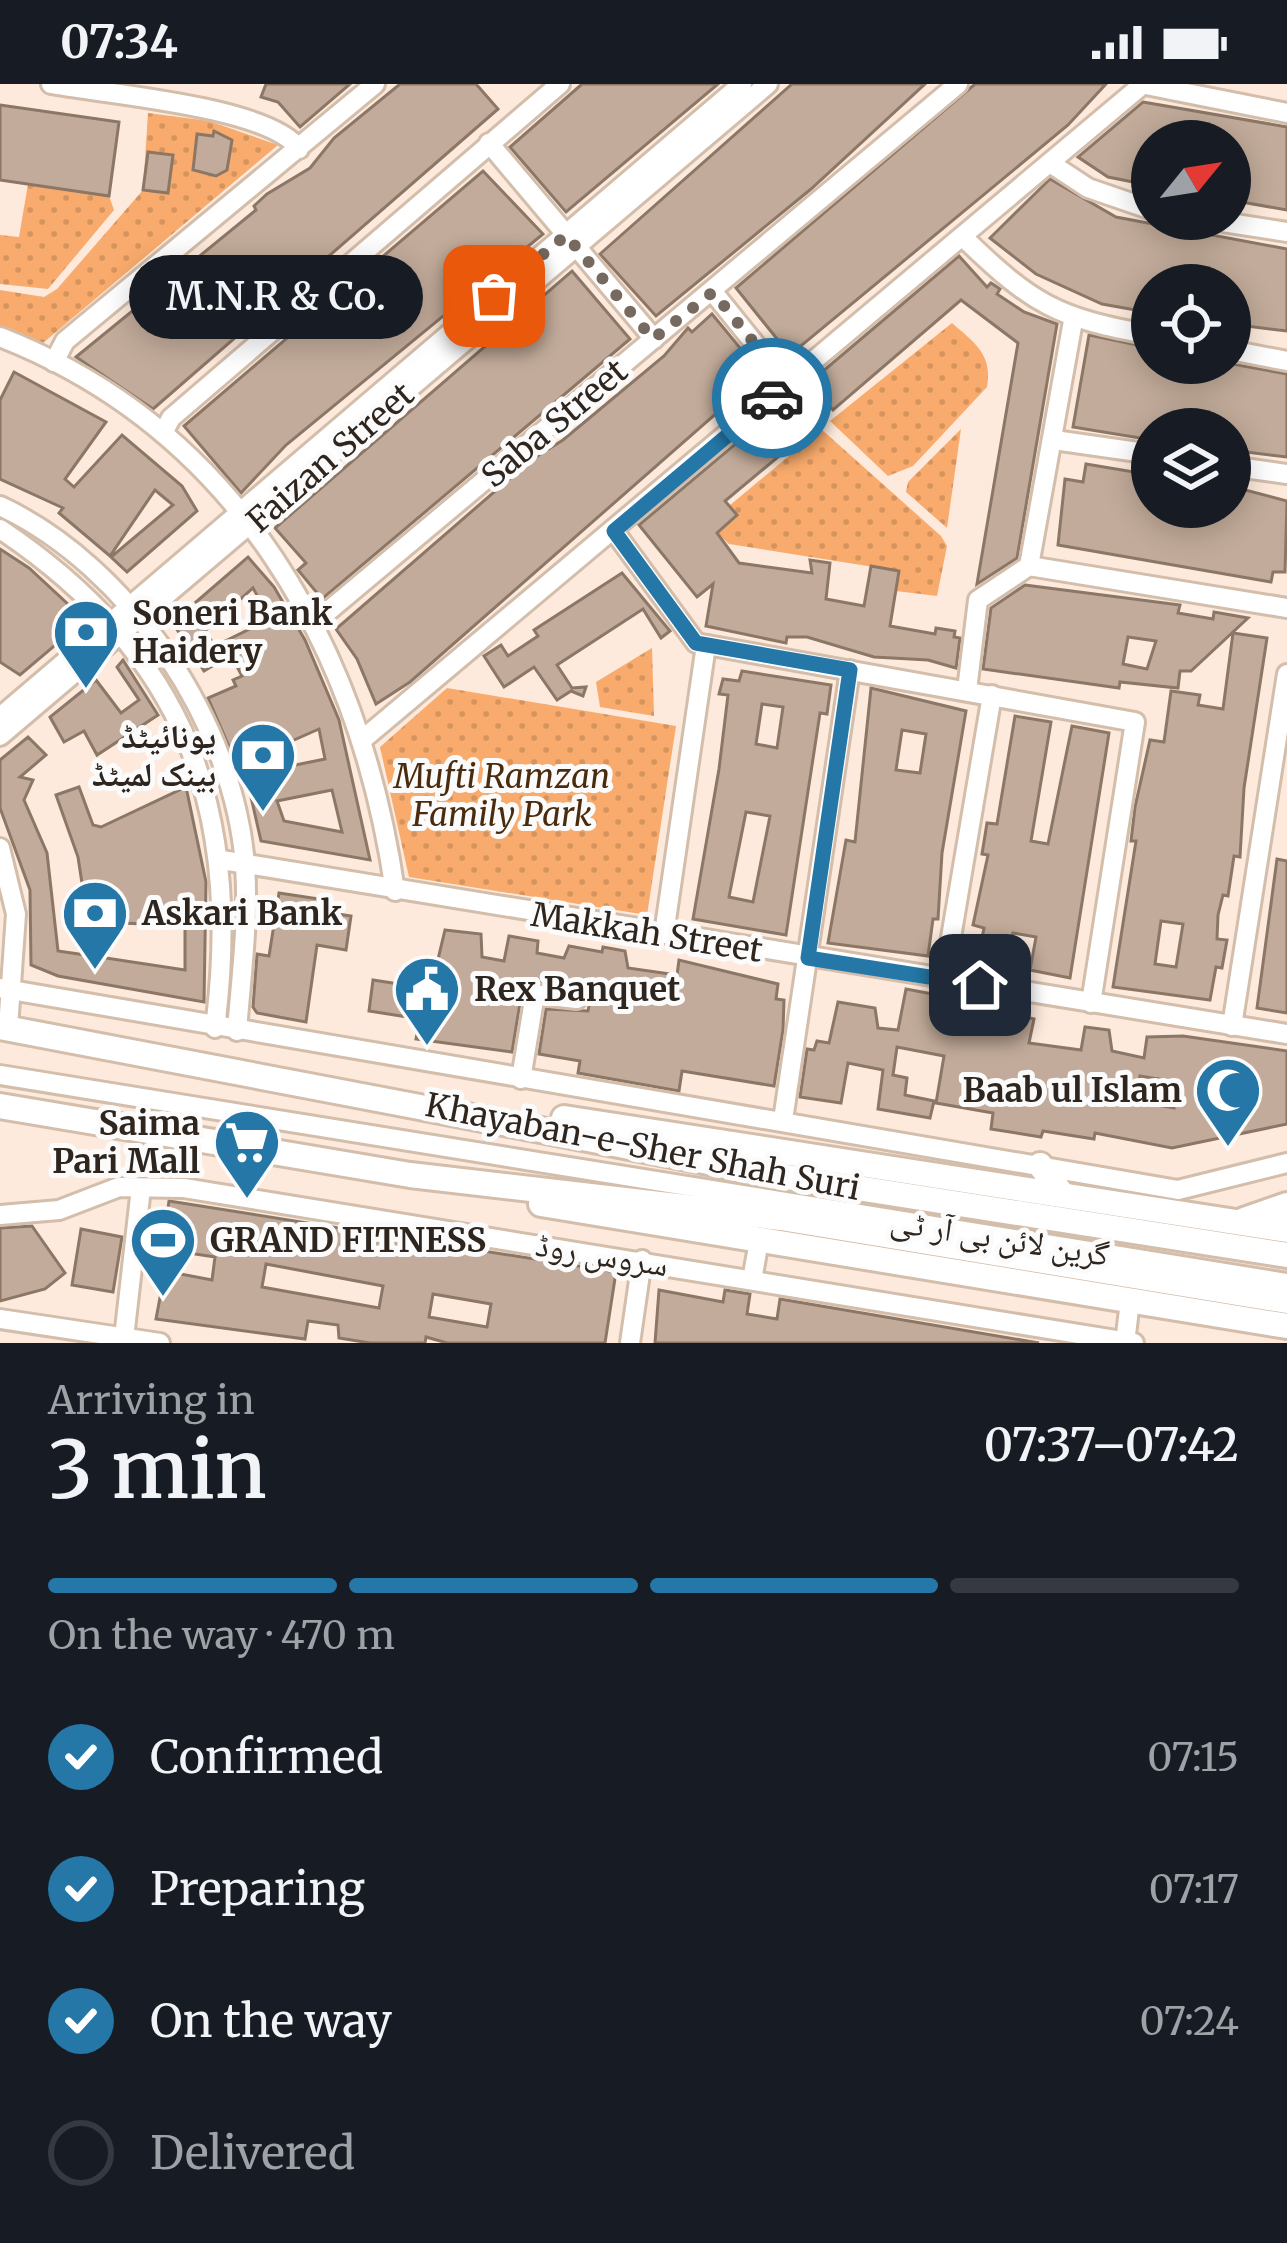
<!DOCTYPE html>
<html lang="en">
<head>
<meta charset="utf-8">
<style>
	body { margin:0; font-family:Merriweather,"Noto Naskh Arabic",serif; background:#20242c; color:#f1f3f6; height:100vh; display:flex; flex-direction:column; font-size:45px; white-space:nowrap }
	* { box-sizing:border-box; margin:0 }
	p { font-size:39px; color:#9ea1a6 }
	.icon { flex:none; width:66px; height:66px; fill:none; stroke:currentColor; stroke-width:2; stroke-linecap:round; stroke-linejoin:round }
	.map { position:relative; height:1259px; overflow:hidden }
	.sheet { display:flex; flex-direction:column; background:#171b24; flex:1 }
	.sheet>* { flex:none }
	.needle { width:78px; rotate:60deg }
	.controls { position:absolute; left:1131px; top:36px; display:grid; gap:24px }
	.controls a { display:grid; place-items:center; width:120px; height:120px; border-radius:50%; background:#171b24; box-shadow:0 6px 30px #0003; font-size:60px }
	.pin { position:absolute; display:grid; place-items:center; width:102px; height:102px; color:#fff; margin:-51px; border-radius:24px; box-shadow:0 6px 18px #0006 }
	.courier { position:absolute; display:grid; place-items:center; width:120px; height:120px; margin:-60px; border:9px solid #2477a7; border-radius:50%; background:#fff; color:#222; box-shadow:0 3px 15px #0007 }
	.bubble { position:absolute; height:84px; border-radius:42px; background:#171b24; box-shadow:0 6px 30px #0003; font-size:39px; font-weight:600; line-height:84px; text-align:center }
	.head em { font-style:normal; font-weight:600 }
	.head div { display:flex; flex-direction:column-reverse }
	.head { display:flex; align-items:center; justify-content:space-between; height:204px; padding:0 48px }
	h1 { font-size:78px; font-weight:600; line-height:90px }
	.bar { display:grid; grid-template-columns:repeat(4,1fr); gap:18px 12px; align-content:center; height:144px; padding:0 48px }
	.bar i { height:15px; border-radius:9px; background:#363941 }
	.bar .selected { background:#2477a7 }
	.bar p { grid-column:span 4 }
	ol { padding:0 48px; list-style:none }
	li { display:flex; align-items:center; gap:36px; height:132px }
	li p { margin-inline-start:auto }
	li .icon { padding:12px; border-radius:50%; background:#2477a7; color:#fff; stroke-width:4 }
	li:last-child { color:#9ea1a6 }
	li i { width:66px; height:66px; border:6px solid #363941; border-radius:50% }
	.status { display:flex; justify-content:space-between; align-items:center; height:84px; padding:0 60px; background:#171b24; direction:ltr }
	.status svg { height:33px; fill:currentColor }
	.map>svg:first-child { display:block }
	.grass { fill:url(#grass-dots) }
	.building { fill:#c2ab9a; stroke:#8c7767; stroke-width:3; fill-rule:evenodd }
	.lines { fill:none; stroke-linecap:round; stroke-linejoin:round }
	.minor-casing { stroke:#d3bdab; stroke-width:24 }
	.major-casing { stroke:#d3bdab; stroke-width:30 }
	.minor { stroke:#fff; stroke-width:18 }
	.major { stroke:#fff; stroke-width:24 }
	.done { stroke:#766a60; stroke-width:12; stroke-dasharray:0 21.6 }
	.route { stroke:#2477a7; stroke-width:15 }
	.labels { text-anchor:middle; stroke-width:10; stroke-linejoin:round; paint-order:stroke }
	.street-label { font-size:33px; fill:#2e251e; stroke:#fbfbfb }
	.poi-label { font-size:33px; font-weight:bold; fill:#2e251e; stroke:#fbfbfb; text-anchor:start }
	.park-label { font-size:33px; font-style:italic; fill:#4b2b0e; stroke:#fbfbfb }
</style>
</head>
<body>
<div class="status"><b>07:34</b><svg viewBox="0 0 49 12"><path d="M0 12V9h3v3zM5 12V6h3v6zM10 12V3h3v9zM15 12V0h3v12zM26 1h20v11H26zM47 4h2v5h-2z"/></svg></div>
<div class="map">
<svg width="1287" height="1259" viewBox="0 0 1287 1259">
	<defs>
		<pattern id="grass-dots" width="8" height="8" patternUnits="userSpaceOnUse" patternTransform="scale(3)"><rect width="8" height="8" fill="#f8ab6c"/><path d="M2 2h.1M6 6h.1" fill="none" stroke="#d5935d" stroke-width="1.8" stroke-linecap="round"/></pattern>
	</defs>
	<rect width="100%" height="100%" fill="#fdeadc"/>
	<g class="grass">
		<polygon points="148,29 209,37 278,61 43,259 0,244 0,206 44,213 57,205 143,106"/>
		<polygon points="28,100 109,112 114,126 48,205 0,200 0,151 19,153"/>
		<path d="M952,239C975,259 993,271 987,303L913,382L888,392L830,337Z"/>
		<polygon points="821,345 941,452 947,462 937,512 896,507 899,487 729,460 717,449 737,431 729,422"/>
		<polygon points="961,345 947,444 906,408 908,398"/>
		<polygon points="652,564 654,632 600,623 596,598"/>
		<polygon points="447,604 676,642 647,831 409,793 380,663"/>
	</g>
	<g class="building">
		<polygon points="266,0 350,0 300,43 278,18 261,13"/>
		<polygon points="400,0 476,0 498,25 153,325 76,273 256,126 254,122 267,110 310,84 334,54"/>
		<polygon points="582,0 718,0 566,128 510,63"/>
		<polygon points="792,0 925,0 811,105 656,232 600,170"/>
		<polygon points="975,0 1106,0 1068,41 790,271 736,204"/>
		<polygon points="1143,18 1287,43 1287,126 1230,116 1230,57 1154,52 1148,101 1108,93 1078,73"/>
		<polygon points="0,21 119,38 109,112 0,96"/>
		<polygon points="214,47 232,56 227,86 216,92 193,86 197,50 213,52"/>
		<polygon points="148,68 173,71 168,109 143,106"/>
		<polygon points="483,87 543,150 286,361 241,409 184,342"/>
		<polygon points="1050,95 1116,133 1287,165 1287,247 1230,240 1233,201 1152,201 1152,229 1102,220 1036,190 990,154"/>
		<polygon points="959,172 987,203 991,199 1000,205 997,210 1024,228 1057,240 1017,474 977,500 1018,259 961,216 833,326 809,299"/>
		<polygon points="572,187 630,255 322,515 298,486 306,479 275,444"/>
		<polygon points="712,230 765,294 732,323 728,319 410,598 376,620 357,575 336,545 531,376 563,356 664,272 688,244 692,248"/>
		<polygon points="1089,251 1152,264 1152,279 1227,279 1287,290 1287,373 1230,366 1230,345 1152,345 1152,356 1073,343"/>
		<polygon points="14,288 106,338 65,395 74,403 122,351 182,402 197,427 127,488 111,473 173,421 155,406 110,472 59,429 63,424 0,395 0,316"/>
		<polygon points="789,315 814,343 725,417 737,431 717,449 739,479 812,489 810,476 830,479 826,515 864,522 871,482 899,487 890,542 935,550 936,544 955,547 954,553 960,554 956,584 928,576 874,573 807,553 787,553 786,559 706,542 713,500 697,513 639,441"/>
		<polygon points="1086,380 1152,391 1152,423 1230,423 1230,402 1287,417 1285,488 1273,488 1271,498 1058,461 1065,395 1083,398"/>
		<polygon points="0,465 29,484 85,536 20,591 0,578"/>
		<path d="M248,473L274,503L305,556L339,636L370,776L261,757L246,691L325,675L319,645L237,681L208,614L236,602L233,596L242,592L231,571L204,587L176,544L203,527L196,518ZM253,504L270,535L215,562L205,547ZM332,706L342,748L284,737L277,717Z"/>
		<polygon points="622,489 670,547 661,554 643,525 557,581 572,604 586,603 583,612 571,607 557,616 534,583 504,603 484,572 501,561 508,572 538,552 534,546"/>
		<path d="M1025,501L1180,521L1178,529L1213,535L1214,528L1248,534L1191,587H1180L1178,604L1120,598L1119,604L983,585L991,524ZM1128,553L1156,557L1147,585L1123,580Z"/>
		<path d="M1233,549L1267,554L1244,704L1240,773L1234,772L1228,812L1223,811L1218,831L1217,855L1227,856L1222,884L1216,883L1210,916L1113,903L1136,757H1131L1135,723L1150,656L1164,658L1171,607L1200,611L1198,621L1223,625ZM1161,837L1183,840L1176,883L1155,880Z"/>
		<polygon points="123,576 158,631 97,671 84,647 64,658 50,633 96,596 121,629 139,616 117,583"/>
		<path d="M742,587L831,601L827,630L820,629L786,851L693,835L719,685L728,611L719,610L723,595L739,597ZM762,620L783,623L777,664L756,660ZM746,728L770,732L753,818L729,813Z"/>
		<path d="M871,604L966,627L942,769L938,835H933L928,872L828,859L846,756L855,758ZM902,646L926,650L920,689L896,686Z"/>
		<polygon points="1015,632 1051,638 1031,757 1048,760 1072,642 1109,649 1070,894 1030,886 1036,853 1013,849 1007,884 977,879 984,844 973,841 988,771 982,770 987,739 997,740"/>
		<polygon points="28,653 46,671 20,693 33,696 24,716 47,769 58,867 85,871 95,885 93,872 185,886 185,842 123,839 122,827 87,832 78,773 56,711 79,703 93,741 101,743 186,703 206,798 204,918 58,892 31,881 30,806 0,724 0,676"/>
		<polygon points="1277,775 1287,777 1287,929 1257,924"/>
		<polygon points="279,809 319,815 318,827 351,832 346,866 317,861 306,938 257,929 253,923 257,870 269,872"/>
		<polygon points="445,846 481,850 482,873 504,877 509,852 538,857 537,869 564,874 569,862 602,868 603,863 625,867 628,884 677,891 679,876 778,900 776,915 784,916 783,946 774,1002 682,987 679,1007 578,989 580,977 539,970 546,925 588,927 592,906 578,902 534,896 521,913 512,968 416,955 420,935 369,927 373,896 425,904 427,891 434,892"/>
		<path d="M906,905L975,918L972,930L978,936L1008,942L1011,930L1034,935L1029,959L1081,966L1085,943L1109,946L1112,967L1144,974L1147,953L1183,952L1287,967V1040L1172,1064L1095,1049L1094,1055L1043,1047L1041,1053L991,1045L993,1029L936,1019L944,972L897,963L893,991L907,994L905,1011L934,1017L930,1034L878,1025L883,986L848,979L841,1019L800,1013L807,965L814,966L817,957L829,959L838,918L875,924L878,944L898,946ZM1140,992L1177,998L1174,1024L1135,1017Z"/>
		<path d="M169,1117L616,1188L605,1259H447L426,1253L425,1259H370L339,1254L338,1241L308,1237L305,1255L156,1235L165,1187L212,1196L215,1173L162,1165ZM266,1180L383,1202L379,1224L262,1203ZM433,1210L491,1220L487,1243L429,1233Z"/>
		<polygon points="32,1142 65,1189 45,1205 0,1217 0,1144"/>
		<polygon points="81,1145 122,1153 113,1208 72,1201"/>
		<polygon points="659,1206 723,1218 725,1206 750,1210 747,1230 777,1235 780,1215 1039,1259 655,1259"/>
	</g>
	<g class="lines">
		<defs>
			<g id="minor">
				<path d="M51,0C107,10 270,23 299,65"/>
				<polyline points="1141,0 1287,29"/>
				<polyline points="489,59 654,255"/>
				<polyline points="1050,79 1088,104 1152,126"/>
				<polyline points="1203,135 1287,148"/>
				<path d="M963,153C1033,221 1057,234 1152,251"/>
				<polyline points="713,208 788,301"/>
				<path d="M0,253C238,346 360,564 395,807"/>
				<polyline points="1230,266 1287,277"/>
				<polyline points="54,278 65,257 375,0"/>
				<polyline points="163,349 171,334 560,0"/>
				<polyline points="1054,356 1152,370"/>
				<polyline points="1230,382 1287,390"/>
				<path d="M0,422C129,482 235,640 245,782C249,836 241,893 237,947"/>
				<path d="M0,445C186,569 243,726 215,944"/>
				<polyline points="614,447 696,559 1135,638 1091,919"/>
				<polyline points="1029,482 1073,237"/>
				<polyline points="314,539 958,0"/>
				<polyline points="967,606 978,516 1029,482 1287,524"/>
				<polyline points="0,633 742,0"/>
				<polyline points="0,652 768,0"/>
				<polyline points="362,656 1142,1"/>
				<polyline points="0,764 16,830 8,944"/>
				<polyline points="222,776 1287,950"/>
				<polyline points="664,850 706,561"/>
				<polyline points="944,895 992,611"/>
				<polyline points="0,904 1178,1106 1287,1079"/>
				<polyline points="1232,942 1287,590"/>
				<polyline points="0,991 1287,1199"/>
				<polyline points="521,995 534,916 541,911 577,915"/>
				<polyline points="783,1036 850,586"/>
				<polyline points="0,1131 59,1126 119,1103 184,1104 1134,1259"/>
				<polyline points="752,1196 759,1157"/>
				<polyline points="0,1235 160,1259"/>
				<polyline points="124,1254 141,1104"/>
				<polyline points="630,1259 642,1176"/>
				<polyline points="1125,1259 1130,1217"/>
			</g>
			<g id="major">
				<polyline points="0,943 787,1093 1287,1171"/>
				<polyline points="0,1022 410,1091 781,1134 1287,1217"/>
				<polyline points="564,1034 1287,1146"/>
				<polyline points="1040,1081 1062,1110"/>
				<polyline points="541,1120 1287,1242"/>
				<polyline points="1244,1136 1287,1121"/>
			</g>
		</defs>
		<use href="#minor" class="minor-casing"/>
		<use href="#major" class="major-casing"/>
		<use href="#minor" class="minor"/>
		<use href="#major" class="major"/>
	</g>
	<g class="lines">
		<polyline class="done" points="494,212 566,151 653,255 713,208 788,301 772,314"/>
		<polyline class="route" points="772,314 614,447 696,559 850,586 808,874 980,901"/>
	</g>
	<defs>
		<symbol id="bank-pin" viewBox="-11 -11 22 30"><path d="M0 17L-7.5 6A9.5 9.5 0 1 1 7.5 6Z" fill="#2477a7" stroke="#fbfbfb"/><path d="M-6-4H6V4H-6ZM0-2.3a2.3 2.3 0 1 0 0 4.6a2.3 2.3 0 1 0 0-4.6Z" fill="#fff"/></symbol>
		<symbol id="civic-pin" viewBox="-11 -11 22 30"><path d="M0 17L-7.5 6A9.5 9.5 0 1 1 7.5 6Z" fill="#2477a7" stroke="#fbfbfb"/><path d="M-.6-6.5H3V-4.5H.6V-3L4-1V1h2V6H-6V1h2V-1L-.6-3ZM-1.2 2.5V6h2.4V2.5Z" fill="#fff"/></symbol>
		<symbol id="mosque-pin" viewBox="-11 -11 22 30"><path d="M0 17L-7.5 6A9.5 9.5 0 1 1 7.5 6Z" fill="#2477a7" stroke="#fbfbfb"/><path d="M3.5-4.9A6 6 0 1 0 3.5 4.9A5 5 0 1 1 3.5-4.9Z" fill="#fff"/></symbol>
		<symbol id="supermarket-pin" viewBox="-11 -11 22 30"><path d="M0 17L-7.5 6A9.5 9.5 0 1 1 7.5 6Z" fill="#2477a7" stroke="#fbfbfb"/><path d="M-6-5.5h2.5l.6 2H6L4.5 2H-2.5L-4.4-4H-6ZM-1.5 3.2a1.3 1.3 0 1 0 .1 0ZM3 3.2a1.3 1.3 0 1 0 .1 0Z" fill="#fff"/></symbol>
		<symbol id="stadium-pin" viewBox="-11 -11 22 30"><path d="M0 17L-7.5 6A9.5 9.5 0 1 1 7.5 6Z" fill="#2477a7" stroke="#fbfbfb"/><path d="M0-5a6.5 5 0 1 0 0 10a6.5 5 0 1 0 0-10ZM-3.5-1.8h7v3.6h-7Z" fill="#fff"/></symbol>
	</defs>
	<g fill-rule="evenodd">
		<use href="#bank-pin" x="48" y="510" width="76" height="104"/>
		<use href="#bank-pin" x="225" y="633" width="76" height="104"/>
		<use href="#bank-pin" x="57" y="791" width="76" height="104"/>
		<use href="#civic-pin" x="389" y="867" width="76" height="104"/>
		<use href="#mosque-pin" x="1190" y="968" width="76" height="104"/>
		<use href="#supermarket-pin" x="209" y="1020" width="76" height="104"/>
		<use href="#stadium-pin" x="125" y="1118" width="76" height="104"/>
	</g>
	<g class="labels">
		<g class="street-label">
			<text transform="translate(554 339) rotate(-40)" y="12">Saba Street</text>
			<text transform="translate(330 373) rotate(-41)" y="12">Faizan Street</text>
			<text transform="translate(647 848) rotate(9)" y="12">Makkah Street</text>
			<text transform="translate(643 1062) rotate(11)" y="12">Khayaban-e-Sher Shah Suri</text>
			<text transform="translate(1000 1153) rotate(9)" y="12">گرین لائن بی آر ٹی</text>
			<text transform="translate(602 1170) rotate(9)" y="12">سروس روڈ</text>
		</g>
		<g class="poi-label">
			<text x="132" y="541">Soneri Bank<tspan x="132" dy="38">Haidery</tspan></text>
			<text x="216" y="664" text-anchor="end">یونائیٹڈ<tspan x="216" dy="38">بینک لمیٹڈ</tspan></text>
			<text x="142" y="841">Askari Bank</text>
			<text x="474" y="917">Rex Banquet</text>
			<text x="1182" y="1018" text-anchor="end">Baab ul Islam</text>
			<text x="200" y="1051" text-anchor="end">Saima<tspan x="200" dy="38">Pari Mall</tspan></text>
			<text x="210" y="1168">GRAND FITNESS</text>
		</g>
		<g class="park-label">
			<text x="502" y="704">Mufti Ramzan<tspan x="502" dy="38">Family Park</tspan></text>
		</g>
	</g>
</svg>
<div class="controls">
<a><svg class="needle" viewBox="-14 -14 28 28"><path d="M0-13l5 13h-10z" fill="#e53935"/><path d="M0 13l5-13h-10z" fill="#9ea1a6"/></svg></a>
<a><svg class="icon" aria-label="locate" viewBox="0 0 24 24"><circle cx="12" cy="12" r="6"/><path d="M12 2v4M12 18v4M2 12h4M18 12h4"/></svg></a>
<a><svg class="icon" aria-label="layers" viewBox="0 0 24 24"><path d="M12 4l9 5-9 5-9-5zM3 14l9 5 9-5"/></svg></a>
</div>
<div class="pin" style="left:494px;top:212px;background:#ea580c"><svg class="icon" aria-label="bag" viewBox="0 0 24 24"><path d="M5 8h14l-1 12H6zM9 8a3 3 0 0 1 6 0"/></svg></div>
<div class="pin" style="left:980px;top:901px;background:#1f2937"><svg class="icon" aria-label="home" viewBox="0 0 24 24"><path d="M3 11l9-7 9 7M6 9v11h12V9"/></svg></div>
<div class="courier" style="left:772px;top:314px"><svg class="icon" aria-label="car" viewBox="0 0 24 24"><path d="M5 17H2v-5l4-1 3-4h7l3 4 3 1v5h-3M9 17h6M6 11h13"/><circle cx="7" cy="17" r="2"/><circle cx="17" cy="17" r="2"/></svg></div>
<div class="bubble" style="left:129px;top:171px;width:294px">M.N.R &amp; Co.</div>
</div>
<section class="sheet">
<div class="head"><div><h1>3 min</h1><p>Arriving in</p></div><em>07:37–07:42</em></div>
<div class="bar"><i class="selected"></i><i class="selected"></i><i class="selected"></i><i></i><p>On the way · 470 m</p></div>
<ol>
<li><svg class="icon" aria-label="check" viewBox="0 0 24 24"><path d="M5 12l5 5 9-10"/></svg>Confirmed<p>07:15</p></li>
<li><svg class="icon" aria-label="check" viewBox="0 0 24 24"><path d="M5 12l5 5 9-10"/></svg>Preparing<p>07:17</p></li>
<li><svg class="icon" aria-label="check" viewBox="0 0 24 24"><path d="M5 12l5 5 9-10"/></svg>On the way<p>07:24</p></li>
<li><i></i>Delivered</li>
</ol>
</section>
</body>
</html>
